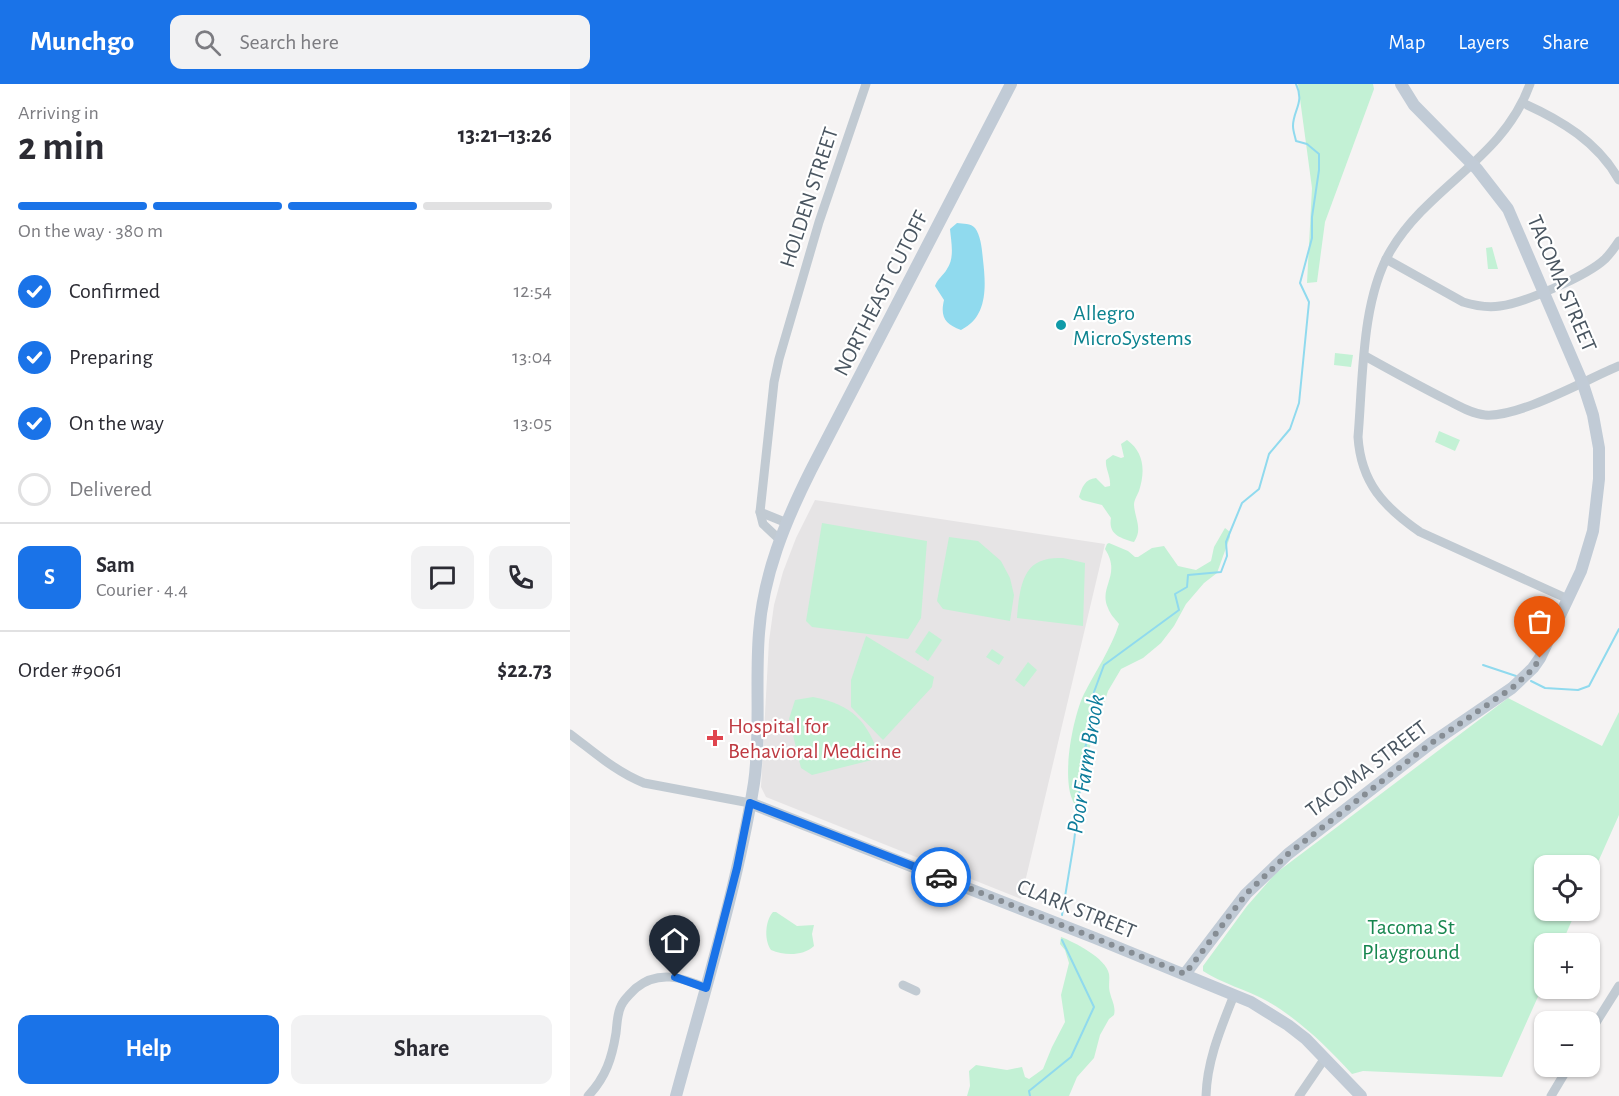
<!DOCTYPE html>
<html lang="en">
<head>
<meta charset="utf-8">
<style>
	body { margin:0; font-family:"Alegreya Sans",sans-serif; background:#f2f2f3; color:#2b2b33; height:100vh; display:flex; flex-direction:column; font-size:22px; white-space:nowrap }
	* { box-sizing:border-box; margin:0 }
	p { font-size:20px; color:#7c7c81 }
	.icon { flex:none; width:33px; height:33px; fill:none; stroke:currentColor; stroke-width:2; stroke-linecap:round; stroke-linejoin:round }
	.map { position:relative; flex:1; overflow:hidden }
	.panel { display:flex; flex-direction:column; background:#fff; width:570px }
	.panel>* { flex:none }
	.controls { position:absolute; left:964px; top:771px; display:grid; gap:12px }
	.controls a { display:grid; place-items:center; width:66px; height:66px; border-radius:12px; background:#fff; box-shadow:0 2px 4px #0004; font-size:30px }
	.pin { position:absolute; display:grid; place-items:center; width:51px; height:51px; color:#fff; margin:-62px -26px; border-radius:50% 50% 50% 0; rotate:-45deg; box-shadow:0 0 6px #0007 }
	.pin .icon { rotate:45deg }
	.courier { position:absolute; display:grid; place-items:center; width:60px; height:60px; margin:-30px; border:4px solid #1a73e8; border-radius:50%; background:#fff; color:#222; box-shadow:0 2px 8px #0007 }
	.headline em { font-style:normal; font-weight:700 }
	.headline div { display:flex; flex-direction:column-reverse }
	.headline { display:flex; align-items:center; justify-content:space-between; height:102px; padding:0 18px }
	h1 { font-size:39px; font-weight:700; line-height:45px }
	.bar { display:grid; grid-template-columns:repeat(4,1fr); gap:9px 6px; align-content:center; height:72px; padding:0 18px }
	.bar i { height:8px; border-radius:4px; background:#e1e1e2 }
	.bar .selected { background:#1a73e8 }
	.bar p { grid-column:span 4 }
	.line { display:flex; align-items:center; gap:15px; padding:0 18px; border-top:2px solid #e1e1e2 }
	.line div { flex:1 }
	.round { display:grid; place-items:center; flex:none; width:63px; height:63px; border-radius:12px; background:#f2f2f3 }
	ol { padding:0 18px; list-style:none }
	li { display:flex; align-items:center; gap:18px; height:66px }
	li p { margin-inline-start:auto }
	li .icon { padding:6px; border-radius:50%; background:#1a73e8; color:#fff; stroke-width:4 }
	li:last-child { color:#7c7c81 }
	li i { width:33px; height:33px; border:3px solid #e1e1e2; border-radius:50% }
	.primary-button { display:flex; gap:12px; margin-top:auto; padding:12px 18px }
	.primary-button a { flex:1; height:69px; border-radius:12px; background:#1a73e8; color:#fff; font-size:24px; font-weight:700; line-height:69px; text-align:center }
	.primary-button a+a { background:#f2f2f3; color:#2b2b33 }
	header { display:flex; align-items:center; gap:36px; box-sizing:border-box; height:84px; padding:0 30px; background:#1a73e8; color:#fff }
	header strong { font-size:28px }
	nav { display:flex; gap:33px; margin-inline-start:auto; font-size:21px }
	.search { width:420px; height:54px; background:#f2f2f3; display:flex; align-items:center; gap:15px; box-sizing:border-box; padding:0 21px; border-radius:12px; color:#7c7c81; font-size:22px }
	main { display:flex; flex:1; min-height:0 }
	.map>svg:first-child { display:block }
	.education { fill:#e6e4e5 }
	.green { fill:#c3f1d5 }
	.water { fill:#90daee }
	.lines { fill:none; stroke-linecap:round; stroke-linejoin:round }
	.stream { stroke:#90daee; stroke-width:2 }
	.street { stroke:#c1cad2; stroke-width:9 }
	.secondary { stroke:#c1cbd6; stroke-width:12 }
	.done { stroke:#868d94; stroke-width:6; stroke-dasharray:0 10.8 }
	.route { stroke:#1a73e8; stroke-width:8 }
	.culture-dot { fill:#0f9aa8; stroke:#fff; stroke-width:2 }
	.health-dot { fill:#e0444e; stroke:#fff; stroke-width:2 }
	.labels { text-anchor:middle; stroke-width:4.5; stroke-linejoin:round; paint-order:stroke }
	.street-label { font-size:22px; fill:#4a5661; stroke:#fff }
	.culture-label { font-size:22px; fill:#0d838f; stroke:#fff; text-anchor:start }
	.health-label { font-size:22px; fill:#be3a42; stroke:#fff; text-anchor:start }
	.park-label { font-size:22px; fill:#17864f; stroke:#fff }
	.water-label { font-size:24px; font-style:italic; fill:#0c7c9b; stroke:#fff }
</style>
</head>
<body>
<header>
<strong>Munchgo</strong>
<div class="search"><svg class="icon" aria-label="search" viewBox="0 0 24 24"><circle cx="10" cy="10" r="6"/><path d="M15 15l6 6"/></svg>Search here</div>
<nav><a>Map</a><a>Layers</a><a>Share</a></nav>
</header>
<main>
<section class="panel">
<div class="headline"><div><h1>2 min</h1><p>Arriving in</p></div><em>13:21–13:26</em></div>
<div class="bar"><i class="selected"></i><i class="selected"></i><i class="selected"></i><i></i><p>On the way · 380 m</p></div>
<ol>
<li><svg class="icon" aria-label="check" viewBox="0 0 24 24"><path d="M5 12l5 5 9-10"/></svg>Confirmed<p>12:54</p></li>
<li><svg class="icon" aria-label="check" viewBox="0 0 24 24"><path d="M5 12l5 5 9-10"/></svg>Preparing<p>13:04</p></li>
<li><svg class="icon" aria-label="check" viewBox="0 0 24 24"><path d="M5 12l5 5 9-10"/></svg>On the way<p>13:05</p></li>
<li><i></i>Delivered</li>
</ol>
<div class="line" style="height:108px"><b class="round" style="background:#1a73e8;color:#fff">S</b><div><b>Sam</b><p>Courier · 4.4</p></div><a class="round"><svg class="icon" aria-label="chat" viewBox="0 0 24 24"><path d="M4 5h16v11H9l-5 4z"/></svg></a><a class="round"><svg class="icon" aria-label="phone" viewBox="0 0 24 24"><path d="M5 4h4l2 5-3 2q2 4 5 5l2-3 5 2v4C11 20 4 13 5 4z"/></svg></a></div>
<div class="line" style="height:78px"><div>Order #9061</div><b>$22.73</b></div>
<div class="primary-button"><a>Help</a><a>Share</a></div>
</section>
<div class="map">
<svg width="1049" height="1012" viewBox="0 0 1049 1012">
	<rect width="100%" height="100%" fill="#f5f3f3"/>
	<polygon class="education" points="245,416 535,460 451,815 196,713 191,703 199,557 204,521 213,488 226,454"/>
	<g class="green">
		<polygon points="728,0 803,0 804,5 755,138 747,198 737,199 742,104"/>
		<polygon points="922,163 928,185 918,185 916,164"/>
		<polygon points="765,269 783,271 781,283 764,281"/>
		<polygon points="869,347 890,356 885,367 865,358"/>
		<path d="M557,356C575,369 575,388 569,407C567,412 564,416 564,421C565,435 573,445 564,458C550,454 538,450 541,434L532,421L512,416L509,413C512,403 515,395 526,394L535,403L540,402C541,392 535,385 536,376L543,371L551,374L554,373L551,360Z"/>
		<polygon points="252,439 357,457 351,534 338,555 242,543 236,537"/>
		<path d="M655,444L660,448V453L647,489L634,499L616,520L604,542L591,559L573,574L551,585L538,607L517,672L510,711L506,722C489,701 503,632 514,610C526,586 541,565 549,540C545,535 540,530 538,524C528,503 552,491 535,465L537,460L539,459L558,467L565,473H568L582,464L594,462L608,482L626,486L641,477L644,463Z"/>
		<polygon points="379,453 408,457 431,477 440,494 444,511 440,537 373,525 367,517"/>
		<path d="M493,474L515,479L513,542L447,534C449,514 450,482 474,476C480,474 487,474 493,474Z"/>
		<polygon points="359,547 372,556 358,577 345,568"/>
		<polygon points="296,552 364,593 362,603 313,656 281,623 281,596"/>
		<polygon points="422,565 434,573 429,581 416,573"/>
		<polygon points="458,578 467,586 454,603 445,596"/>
		<path d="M243,613C282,621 297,636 310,674L242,691L231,684L219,635L225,616Z"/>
		<path d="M938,614L1032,662L1049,628V731L1020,796V782H975V826L1006,827L992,859L975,860V897L932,993L793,987L782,990C756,962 730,936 697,917C677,906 651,899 633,887V882L677,822L706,789Z"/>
		<path d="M203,828H206L227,842L244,841L242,850L244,862C233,872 215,872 201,866C194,856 195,837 203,828Z"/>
		<path d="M491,853C504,858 536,874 539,890C540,896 538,902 540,909C542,917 546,923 544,931L539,935L530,951L524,974L507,993L499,1012H397L400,1002L399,987L406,981L437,986L452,983L455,993L459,995L473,985L482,963L495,938L491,911L499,879L495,866L490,860Z"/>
	</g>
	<path class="water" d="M387,139C393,140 401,139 405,144C411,152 412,166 413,176C416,202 418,233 391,246C375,240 370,233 374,216L365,202C368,194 373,192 377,185C385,174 381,157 380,145Z"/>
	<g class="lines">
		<g class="stream">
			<polyline points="913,581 946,592"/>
			<polyline points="961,597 975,604 1008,606 1019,602 1049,545"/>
			<path d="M492,831L504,758L512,686L524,608L534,581L609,526L605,510L617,503L618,491L651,488L657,472L656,458L672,419L689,405L699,370L720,345L729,319L739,218L730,199L742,154V133L749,86V70L737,60L726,57C725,52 723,47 723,42C723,26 735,19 726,0"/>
			<polyline points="460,1012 459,1007 501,973 524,923 492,856"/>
		</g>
		<g class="street">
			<path d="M960,0C933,75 860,101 821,166C791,216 793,296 788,353C791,399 814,423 850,448L998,515"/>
			<path d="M953,19C991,36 1028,58 1049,96"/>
			<path d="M816,175L893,218C906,222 917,224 930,222C954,219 1017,192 1035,175C1040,170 1045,163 1049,157"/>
			<path d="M795,272C822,287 849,302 877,316C889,322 902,330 915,331C949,334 1017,295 1049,282"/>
			<polyline points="190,428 217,439"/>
			<polyline points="210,456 193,440 190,428 204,298 209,275 249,138 296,0"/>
			<path d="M0,650C24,668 46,688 74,699L180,719"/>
			<polyline points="333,901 346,907"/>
			<polyline points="1020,948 1049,902"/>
			<path d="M18,1012C36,993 42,974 46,949C47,941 47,930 51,922C54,915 61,909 66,904C88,886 112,893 136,904"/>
			<path d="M636,1012C637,976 651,944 664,911"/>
			<polyline points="729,1012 755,974"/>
			<polyline points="981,1012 999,982"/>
		</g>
		<g class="secondary">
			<polyline points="180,719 525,854 681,918 718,941 736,955 791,1012"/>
			<polyline points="615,890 676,810 718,770 860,660 942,604 963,584 970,574 1011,487 1023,447 1029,395 1029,364 1023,331 1013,300 938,125 907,85 844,21 831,0"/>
			<path d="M106,1012C134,908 167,805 184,699C191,650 185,599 189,549C193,491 215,438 241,386L441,0"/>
		</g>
	</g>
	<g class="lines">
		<polyline class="done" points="371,793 615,890 676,810 718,770 860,660 942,604 963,585 970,574"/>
		<polyline class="route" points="105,893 136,904 167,784 180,719 371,793"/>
	</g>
	<circle class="culture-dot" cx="491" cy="241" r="6"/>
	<path class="health-dot" d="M142 645h6v6h6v6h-6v6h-6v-6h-6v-6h6z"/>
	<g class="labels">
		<g class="street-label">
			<text transform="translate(238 113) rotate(-72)" y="8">HOLDEN STREET</text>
			<text transform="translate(993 199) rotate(67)" y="8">TACOMA STREET</text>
			<text transform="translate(310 209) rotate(-63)" y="8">NORTHEAST CUTOFF</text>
			<text transform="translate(796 684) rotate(-37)" y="8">TACOMA STREET</text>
			<text transform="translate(507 824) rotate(22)" y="8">CLARK STREET</text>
		</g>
		<g class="culture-label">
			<text x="503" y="236">Allegro<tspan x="503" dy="25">MicroSystems</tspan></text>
		</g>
		<g class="health-label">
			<text x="158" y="649">Hospital for<tspan x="158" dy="25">Behavioral Medicine</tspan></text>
		</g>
		<g class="park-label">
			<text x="841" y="850">Tacoma St<tspan x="841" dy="25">Playground</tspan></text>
		</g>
		<g class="water-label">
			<text transform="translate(515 680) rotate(-81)" y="8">Poor Farm Brook</text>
		</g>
	</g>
</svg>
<div class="controls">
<a><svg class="icon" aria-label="locate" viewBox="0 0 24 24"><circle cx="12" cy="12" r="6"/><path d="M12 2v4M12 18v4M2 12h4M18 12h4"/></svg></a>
<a>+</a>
<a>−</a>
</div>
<div class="pin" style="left:970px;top:574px;background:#ea580c"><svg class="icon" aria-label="bag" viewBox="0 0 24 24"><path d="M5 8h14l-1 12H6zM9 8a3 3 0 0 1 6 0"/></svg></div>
<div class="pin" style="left:105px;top:893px;background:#1f2937"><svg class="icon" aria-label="home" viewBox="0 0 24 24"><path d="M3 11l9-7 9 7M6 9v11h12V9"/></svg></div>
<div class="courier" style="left:371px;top:793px"><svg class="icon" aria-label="car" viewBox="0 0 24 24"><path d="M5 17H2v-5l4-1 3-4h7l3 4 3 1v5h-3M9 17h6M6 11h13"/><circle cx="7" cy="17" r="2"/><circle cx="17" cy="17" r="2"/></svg></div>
</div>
</main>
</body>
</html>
